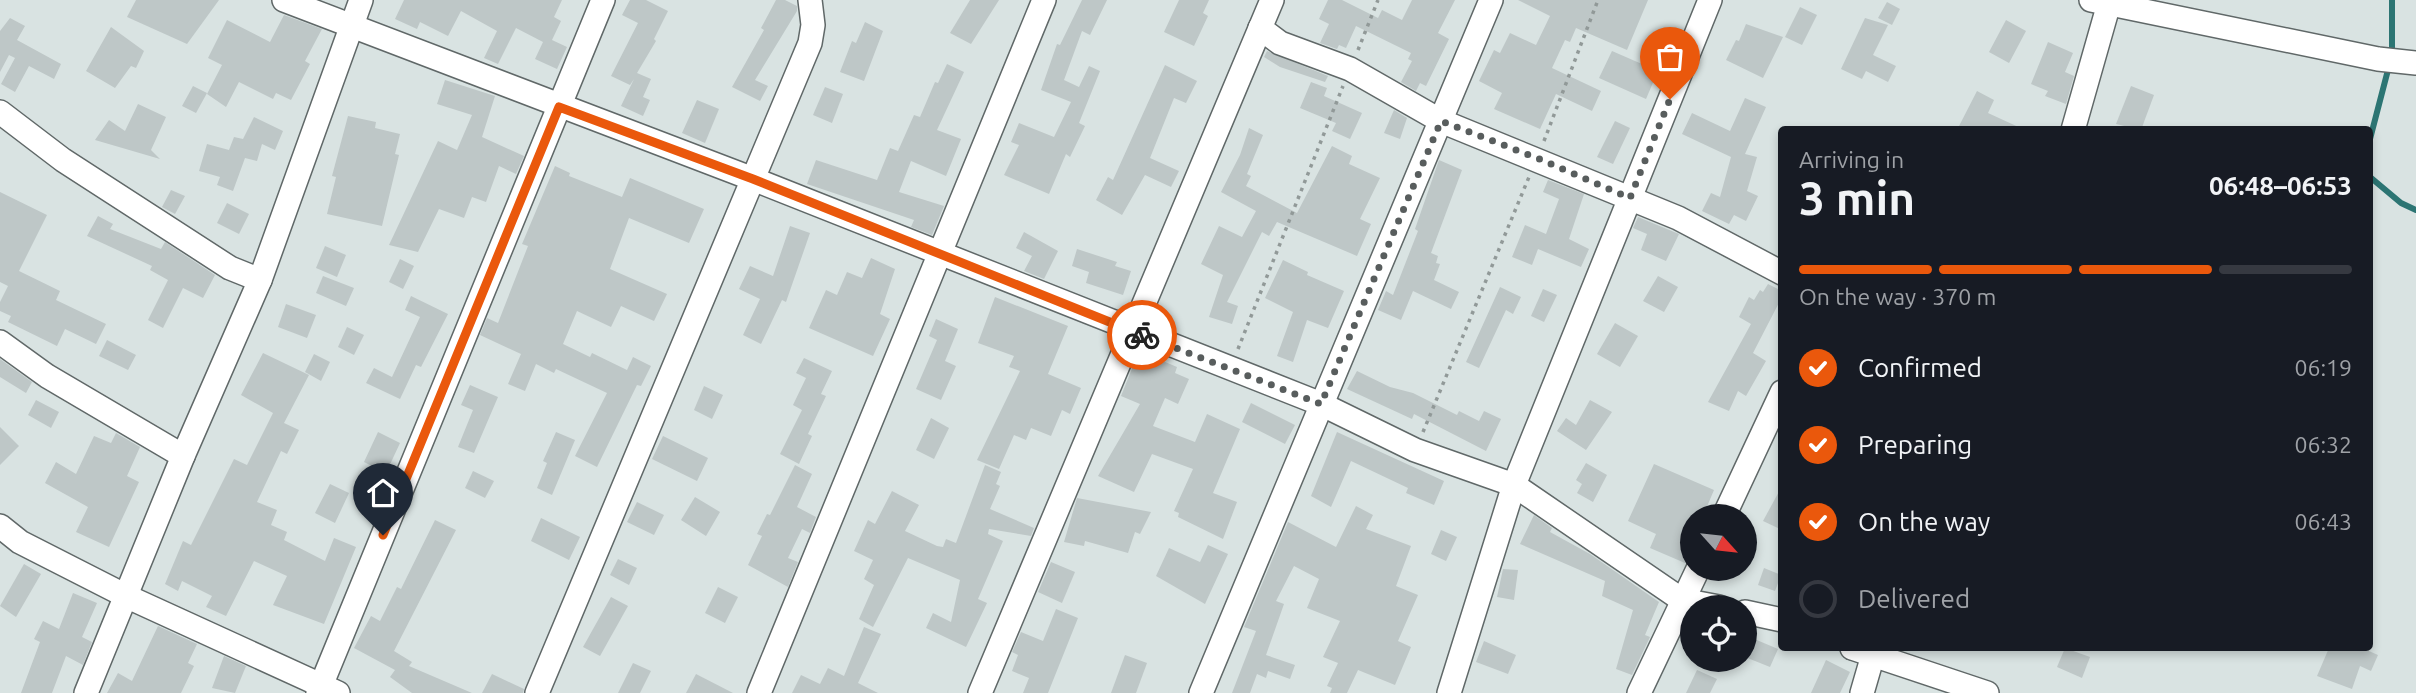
<!DOCTYPE html>
<html lang="en">
<head>
<meta charset="utf-8">
<style>
	body { margin:0; font-family:Ubuntu,sans-serif; background:#242831; color:#f1f3f6; height:100vh; display:flex; flex-direction:column; font-size:26px; white-space:nowrap }
	* { box-sizing:border-box; margin:0 }
	p { font-size:23px; color:#9ea1a6 }
	.icon { flex:none; width:38px; height:38px; fill:none; stroke:currentColor; stroke-width:2; stroke-linecap:round; stroke-linejoin:round }
	.map { position:relative; flex:1; overflow:hidden }
	.details { position:absolute; left:1778px; top:126px; width:595px; height:525px; display:flex; flex-direction:column; background:#171b24; border-radius:7px; box-shadow:0 4px 10px #0003 }
	.details>* { flex:none }
	.needle { width:46px; rotate:117deg }
	.controls { position:absolute; left:1680px; top:504px; display:grid; gap:14px }
	.controls a { display:grid; place-items:center; width:77px; height:77px; border-radius:50%; background:#171b24; box-shadow:0 4px 10px #0003; font-size:35px }
	.pin { position:absolute; display:grid; place-items:center; width:60px; height:60px; color:#fff; margin:-72px -30px; border-radius:50% 50% 50% 0; rotate:-45deg; box-shadow:0 0 7px #0007 }
	.pin .icon { rotate:45deg }
	.courier { position:absolute; display:grid; place-items:center; width:70px; height:70px; margin:-35px; border:5px solid #ea580c; border-radius:50%; background:#fff; color:#222; box-shadow:0 2px 9px #0007 }
	.headline em { font-style:normal; font-weight:700 }
	.headline div { display:flex; flex-direction:column-reverse }
	.headline { display:flex; align-items:center; justify-content:space-between; height:119px; padding:0 21px }
	h1 { font-size:46px; font-weight:700; line-height:52px }
	.bar { display:grid; grid-template-columns:repeat(4,1fr); gap:10px 7px; align-content:center; height:84px; padding:0 21px }
	.bar i { height:9px; border-radius:5px; background:#363941 }
	.bar .active { background:#ea580c }
	.bar p { grid-column:span 4 }
	ol { padding:0 21px; list-style:none }
	li { display:flex; align-items:center; gap:21px; height:77px }
	li p { margin-inline-start:auto }
	li .icon { padding:7px; border-radius:50%; background:#ea580c; color:#fff; stroke-width:4 }
	li:last-child { color:#9ea1a6 }
	li i { width:38px; height:38px; border:4px solid #363941; border-radius:50% }
	.map>svg:first-child { display:block }
	.lines { fill:none; stroke-linecap:round; stroke-linejoin:round }
	.stream { stroke:#2c7573; stroke-width:6 }
	.building { fill:#bec7c7 }
	.minor-casing { stroke:#606868; stroke-width:26 }
	.path { stroke:#919998; stroke-width:3.5; stroke-dasharray:3.5 5; stroke-linecap:butt }
	.minor { stroke:#fff; stroke-width:23 }
	.done { stroke:#585d5d; stroke-width:7; stroke-dasharray:0 12.6 }
	.route { stroke:#ea580c; stroke-width:9 }
</style>
</head>
<body>
<div class="map">
<svg width="2416" height="693" viewBox="0 0 2416 693">
	<rect width="100%" height="100%" fill="#d9e3e2"/>
	<g class="lines">
		<g class="stream">
			<polyline points="2392,56 2392,0"/>
			<polyline points="2370,139 2389,66"/>
			<polyline points="2370,177 2401,203 2416,210"/>
		</g>
	</g>
	<g class="building">
		<polygon points="136,0 219,0 187,44 127,17"/>
		<polygon points="404,0 562,0 554,17 561,21 552,40 567,47 557,69 535,59 543,42 516,28 498,64 484,58 497,31 461,11 448,36 420,22 417,29 395,19"/>
		<polygon points="630,0 646,0 668,11 654,39 656,41 637,73 651,79 643,97 650,100 643,116 621,106 634,79 630,85 611,76 638,23 622,15"/>
		<polygon points="776,0 785,0 797,6 797,11 755,80 768,86 760,101 732,87 764,30 761,28"/>
		<polygon points="970,0 999,0 971,44 950,33"/>
		<polygon points="1082,0 1107,0 1090,35 1082,31 1064,80 1079,87 1089,66 1100,71 1079,123 1085,126 1070,157 1066,154 1049,194 1004,175 1019,145 1011,142 1019,123 1054,137 1071,102 1041,90 1057,44 1060,45"/>
		<polygon points="1179,0 1209,0 1203,13 1208,16 1194,46 1164,32"/>
		<polygon points="1328,0 1342,0 1378,18 1382,10 1402,20 1412,0 1455,0 1438,33 1449,39 1426,86 1420,83 1416,91 1401,82 1412,61 1408,59 1411,53 1356,26 1346,48 1339,45 1337,49 1320,43 1329,24 1319,19"/>
		<polygon points="1518,0 1648,0 1627,50 1576,28 1570,42 1565,40 1552,68 1601,91 1592,111 1556,94 1540,129 1494,109 1502,93 1479,81 1494,50 1500,53 1510,33 1536,45 1550,16"/>
		<polygon points="1887,2 1900,9 1892,25 1878,18"/>
		<polygon points="1800,7 1817,15 1802,45 1785,37"/>
		<polygon points="284,15 322,29 305,61 310,64 291,100 276,93 273,99 239,82 226,107 207,94 222,65 208,58 227,20 270,42"/>
		<polygon points="10,18 25,26 17,40 61,64 54,79 29,66 15,92 1,84 15,58 9,55 0,72 0,31"/>
		<polygon points="1865,18 1888,25 1873,55 1896,66 1888,82 1866,71 1862,79 1841,69"/>
		<polygon points="2006,20 2026,31 2009,63 1989,52"/>
		<polygon points="865,22 883,31 864,81 840,72 852,41 856,43"/>
		<polygon points="1746,24 1783,37 1763,78 1726,60 1736,40 1739,41"/>
		<polygon points="111,27 144,51 136,68 131,66 115,88 86,71"/>
		<polygon points="2048,42 2073,53 2065,72 2074,76 2066,104 2045,96 2048,91 2031,84"/>
		<polygon points="1267,51 1328,76 1325,82 1280,67 1264,57"/>
		<polygon points="1612,51 1658,71 1646,99 1599,78"/>
		<polygon points="947,64 964,72 937,130 961,139 946,176 911,161 899,192 944,206 932,235 911,227 914,220 807,184 816,160 877,180 890,148 898,151 914,115 920,117 935,82 938,83"/>
		<polygon points="1165,65 1197,81 1186,103 1174,98 1150,158 1179,171 1171,187 1145,175 1122,215 1096,200 1108,177 1113,180"/>
		<polygon points="445,80 495,96 482,137 524,156 516,174 499,166 486,202 472,197 464,218 439,209 418,252 389,245 438,141 457,150 472,115 437,104"/>
		<polygon points="1311,82 1327,88 1324,96 1362,113 1350,139 1332,131 1336,123 1300,108"/>
		<polygon points="193,86 207,93 196,113 182,106"/>
		<polygon points="2131,86 2154,95 2141,130 2116,124"/>
		<polygon points="825,87 843,94 832,123 813,115"/>
		<polygon points="1977,91 1994,100 1988,113 2025,130 1957,130"/>
		<polygon points="1745,98 1766,107 1745,154 1757,157 1747,191 1758,196 1746,221 1734,215 1729,224 1702,211 1711,193 1720,197 1731,157 1682,134 1692,113 1730,131"/>
		<polygon points="697,100 719,109 705,143 682,133"/>
		<polygon points="138,104 166,117 151,150 160,159 95,140 109,120 125,131"/>
		<polygon points="1394,110 1407,118 1400,139 1384,133"/>
		<polygon points="348,116 376,122 375,128 400,134 395,154 399,155 382,226 327,214 336,177 332,176"/>
		<polygon points="254,117 283,131 275,150 262,144 257,161 245,158 233,191 217,185 220,177 199,171 207,144 229,150 234,137 243,139"/>
		<polygon points="1615,121 1630,128 1613,164 1597,157"/>
		<polygon points="1249,128 1263,135 1247,174 1251,176 1246,186 1297,213 1332,146 1352,156 1349,164 1380,178 1360,219 1371,224 1357,256 1277,222 1269,236 1262,232 1227,302 1238,306 1232,324 1209,317 1223,275 1201,264 1219,226 1242,237 1256,211 1221,192 1240,155"/>
		<polygon points="1439,160 1462,170 1431,253 1438,256 1436,263 1440,264 1434,280 1459,292 1451,309 1413,291 1401,320 1378,310 1386,291 1393,295 1418,231 1415,229"/>
		<polygon points="555,166 570,173 569,176 622,197 630,178 704,209 689,243 629,218 610,269 667,294 654,321 621,306 611,327 577,311 563,344 590,357 592,353 627,370 633,357 651,366 641,386 637,385 597,467 575,456 607,393 556,369 554,373 536,364 525,391 508,384 521,354 480,335 487,318 498,323 528,246 522,244"/>
		<polygon points="1548,180 1584,194 1569,239 1589,249 1581,267 1538,249 1532,265 1512,257 1525,225 1546,234 1559,199 1543,192"/>
		<polygon points="171,190 185,196 175,214 162,207"/>
		<polygon points="0,192 47,215 19,271 60,291 56,300 106,324 96,344 65,329 57,346 8,322 11,316 0,311 0,302 8,286 0,282"/>
		<polygon points="227,203 249,214 239,234 217,223"/>
		<polygon points="98,216 113,224 110,229 161,249 165,242 215,275 203,298 183,288 163,328 148,320 168,280 150,270 152,266 87,236"/>
		<polygon points="1638,217 1679,234 1666,261 1641,250 1647,234 1633,228"/>
		<polygon points="790,226 810,233 786,302 782,300 761,344 743,335 760,299 739,289 750,266 773,276"/>
		<polygon points="1024,232 1058,251 1044,279 1024,271 1032,256 1016,248"/>
		<polygon points="325,246 346,255 337,277 316,268"/>
		<polygon points="1077,249 1117,262 1115,266 1131,271 1123,295 1086,283 1089,272 1072,266"/>
		<polygon points="871,258 895,269 880,314 890,319 873,356 809,328 826,290 837,295 847,272 862,278"/>
		<polygon points="400,259 414,266 403,289 389,282"/>
		<polygon points="1283,260 1308,272 1307,275 1344,291 1328,328 1307,320 1293,362 1277,356 1293,312 1265,298"/>
		<polygon points="323,276 354,288 346,306 316,293"/>
		<polygon points="1658,276 1678,287 1664,312 1643,301"/>
		<polygon points="1768,284 1782,291 1782,297 1753,353 1766,361 1746,396 1738,391 1729,411 1708,402 1751,324 1739,317 1749,297 1754,300 1760,290 1763,292"/>
		<polygon points="1500,287 1521,297 1513,314 1506,310 1479,368 1466,362"/>
		<polygon points="1543,289 1557,295 1544,322 1531,316"/>
		<polygon points="411,296 448,314 421,367 416,365 400,399 366,383 374,368 392,377 420,317 405,310"/>
		<polygon points="995,297 1068,326 1048,374 1081,388 1070,414 1062,410 1051,436 1031,428 1026,440 1014,435 999,469 977,460 1020,371 1009,367 1014,356 978,343"/>
		<polygon points="286,304 316,315 307,338 278,327"/>
		<polygon points="936,319 958,329 945,361 956,366 941,400 916,389 937,340 929,336"/>
		<polygon points="1615,323 1638,336 1620,367 1597,354"/>
		<polygon points="347,327 364,335 354,355 338,347"/>
		<polygon points="107,340 136,355 128,370 99,356"/>
		<polygon points="1139,351 1177,367 1175,373 1189,379 1178,404 1165,398 1153,426 1195,442 1207,414 1240,429 1213,493 1237,502 1223,539 1178,517 1179,513 1174,511 1193,469 1152,454 1134,492 1098,476 1140,404 1121,396"/>
		<polygon points="263,353 309,375 284,423 299,430 287,454 281,451 257,502 277,510 271,525 287,532 284,540 325,561 334,538 356,547 324,624 273,605 287,576 254,561 226,616 206,607 212,596 182,581 178,591 165,584 183,541 191,545 234,459 247,465 273,413 241,395"/>
		<polygon points="314,354 330,362 321,381 305,372"/>
		<polygon points="804,358 832,371 821,394 826,396 808,434 812,436 799,464 780,454 802,410 793,405 806,378 796,373"/>
		<polygon points="0,359 32,382 26,393 0,377"/>
		<polygon points="1357,371 1390,387 1413,393 1457,415 1459,411 1479,421 1484,411 1501,419 1486,451 1414,414 1412,419 1347,389"/>
		<polygon points="470,385 498,397 474,453 458,447 473,410 461,405"/>
		<polygon points="704,386 723,395 712,419 694,410"/>
		<polygon points="36,400 59,412 51,428 28,415"/>
		<polygon points="1590,400 1612,412 1586,450 1557,431 1566,418 1576,425"/>
		<polygon points="1251,403 1295,425 1285,444 1242,422"/>
		<polygon points="931,418 949,428 934,459 916,450"/>
		<polygon points="0,427 19,446 0,465"/>
		<polygon points="378,432 400,443 386,473 364,462"/>
		<polygon points="556,432 575,440 552,495 537,488 547,463 543,461"/>
		<polygon points="1337,432 1444,481 1434,505 1406,493 1408,488 1351,461 1331,507 1311,496"/>
		<polygon points="116,433 140,447 127,476 139,482 109,547 76,532 88,507 45,483 56,462 76,474 94,436 111,443"/>
		<polygon points="663,436 708,458 697,481 652,459"/>
		<polygon points="1586,463 1607,475 1593,502 1577,493 1582,484 1576,480"/>
		<polygon points="1654,464 1714,490 1703,516 1692,516 1692,557 1685,563 1650,548 1656,534 1628,521"/>
		<polygon points="795,465 812,474 797,507 816,517 810,533 802,529 788,558 798,562 788,587 748,565 762,536 757,534 767,514 770,515"/>
		<polygon points="985,465 1001,472 996,484 1000,486 990,509 1034,528 1031,536 989,529 988,534 1003,541 978,599 987,603 966,647 926,628 933,613 951,622 960,580 908,558 873,627 859,619 874,585 864,579 873,560 854,551 868,520 875,524 892,491 919,505 905,531 937,546 943,547 946,539 956,543"/>
		<polygon points="473,471 494,481 485,498 465,488"/>
		<polygon points="330,484 349,493 335,523 315,513"/>
		<polygon points="1782,486 1782,530 1763,521"/>
		<polygon points="695,497 720,512 706,536 681,520"/>
		<polygon points="1077,498 1151,512 1140,534 1135,532 1128,553 1085,541 1084,546 1064,542"/>
		<polygon points="637,502 664,515 654,535 627,522"/>
		<polygon points="1356,506 1373,515 1366,529 1411,546 1396,586 1418,595 1398,641 1411,647 1395,685 1358,670 1347,693 1330,693 1332,688 1327,686 1338,663 1323,657 1340,621 1307,608 1319,579 1294,566 1276,601 1284,604 1266,655 1295,665 1290,679 1268,671 1266,678 1257,674 1250,693 1232,693 1256,631 1244,627 1288,522 1336,547"/>
		<polygon points="1534,515 1552,528 1550,532 1590,554 1659,602 1645,635 1650,637 1632,675 1616,669 1633,610 1602,596 1605,581 1520,544"/>
		<polygon points="541,518 580,537 569,560 531,541"/>
		<polygon points="435,520 456,530 394,651 412,662 409,666 472,693 412,693 390,677 395,670 354,648 371,616 380,621 397,587 401,589"/>
		<polygon points="1441,530 1457,537 1446,561 1431,554"/>
		<polygon points="1208,545 1228,554 1205,604 1156,576 1169,548 1200,562"/>
		<polygon points="618,559 637,568 629,585 610,575"/>
		<polygon points="1051,562 1075,572 1062,603 1038,592"/>
		<polygon points="24,564 41,574 16,617 0,606"/>
		<polygon points="1764,568 1781,575 1775,591 1758,585"/>
		<polygon points="1503,569 1518,570 1514,600 1497,597"/>
		<polygon points="718,587 738,597 725,623 705,613"/>
		<polygon points="73,593 97,603 82,637 92,642 83,665 66,656 52,693 21,693 40,642 34,639 43,621 59,629"/>
		<polygon points="611,597 628,606 600,656 583,647"/>
		<polygon points="1056,609 1078,618 1048,693 1023,693 1029,678 1012,671 1018,655 1012,652 1021,632 1043,641"/>
		<polygon points="158,626 197,644 188,663 194,666 181,693 107,693 118,673 132,681"/>
		<polygon points="864,627 881,634 858,683 878,693 792,693 801,675 820,684 828,668 844,676"/>
		<polygon points="1752,638 1778,649 1770,667 1745,657"/>
		<polygon points="1484,641 1516,655 1508,674 1476,662"/>
		<polygon points="2065,648 2090,657 2082,678 2057,667"/>
		<polygon points="2329,648 2362,648 2378,655 2371,671 2360,666 2352,689 2317,676"/>
		<polygon points="1125,655 1147,663 1136,693 1111,693"/>
		<polygon points="224,656 246,666 235,693 212,688"/>
		<polygon points="1826,660 1850,672 1840,693 1811,693"/>
		<polygon points="633,663 651,671 640,693 618,693"/>
		<polygon points="1697,670 1717,679 1710,693 1686,693"/>
		<polygon points="492,674 524,689 523,693 482,693"/>
		<polygon points="696,674 733,693 686,693"/>
	</g>
	<g class="lines">
		<defs>
			<g id="minor">
				<polyline points="284,0 753,179 1321,404 1415,450 1514,485 1682,600 1719,607"/>
				<polyline points="2091,0 2378,59 2416,63"/>
				<polyline points="1260,28 1280,43 1350,69 1441,121 1678,218 1782,273"/>
				<polyline points="0,112 63,160 230,268 260,280"/>
				<polyline points="2073,130 2110,0"/>
				<polyline points="0,342 47,376 183,456"/>
				<polyline points="1724,516 1782,392"/>
				<polyline points="0,526 20,542 128,597 338,693"/>
				<polyline points="1745,612 1782,620"/>
				<polyline points="1852,648 1987,693"/>
				<polyline points="86,693 183,456 260,280 361,0"/>
				<polyline points="318,693 603,0"/>
				<polyline points="537,693 810,43 813,25 810,0"/>
				<polyline points="759,693 1044,0"/>
				<polyline points="980,693 1272,0"/>
				<polyline points="1201,693 1491,0"/>
				<polyline points="1449,693 1514,485 1710,0"/>
				<polyline points="1639,693 1698,569"/>
				<polyline points="1862,693 1875,648"/>
			</g>
		</defs>
		<use href="#minor" class="minor-casing"/>
		<g class="path">
			<polyline points="1358,50 1378,0"/>
			<polyline points="1544,141 1598,0"/>
			<polyline points="1238,349 1343,86"/>
			<polyline points="1423,432 1529,177"/>
		</g>
		<use href="#minor" class="minor"/>
	</g>
	<g class="lines">
		<polyline class="done" points="1142,335 1321,404 1441,121 1537,158 1630,198 1670,99"/>
		<polyline class="route" points="383,535 559,107 753,179 1142,335"/>
	</g>
</svg>
<div class="controls">
<a><svg class="needle" viewBox="-14 -14 28 28"><path d="M0-13l5 13h-10z" fill="#e53935"/><path d="M0 13l5-13h-10z" fill="#9ea1a6"/></svg></a>
<a><svg class="icon" aria-label="locate" viewBox="0 0 24 24"><circle cx="12" cy="12" r="6"/><path d="M12 2v4M12 18v4M2 12h4M18 12h4"/></svg></a>
</div>
<div class="pin" style="left:1670px;top:99px;background:#ea580c"><svg class="icon" aria-label="bag" viewBox="0 0 24 24"><path d="M5 8h14l-1 12H6zM9 8a3 3 0 0 1 6 0"/></svg></div>
<div class="pin" style="left:383px;top:535px;background:#1f2937"><svg class="icon" aria-label="home" viewBox="0 0 24 24"><path d="M3 11l9-7 9 7M6 9v11h12V9"/></svg></div>
<div class="courier" style="left:1142px;top:335px"><svg class="icon" aria-label="bike" viewBox="0 0 24 24"><circle cx="6" cy="16" r="4"/><circle cx="18" cy="16" r="4"/><path d="M6 16l4-8h5l3 8M10 8l3 8H6M13 5h3"/></svg></div>
<section class="details">
<div class="headline"><div><h1>3 min</h1><p>Arriving in</p></div><em>06:48–06:53</em></div>
<div class="bar"><i class="active"></i><i class="active"></i><i class="active"></i><i></i><p>On the way · 370 m</p></div>
<ol>
<li><svg class="icon" aria-label="check" viewBox="0 0 24 24"><path d="M5 12l5 5 9-10"/></svg>Confirmed<p>06:19</p></li>
<li><svg class="icon" aria-label="check" viewBox="0 0 24 24"><path d="M5 12l5 5 9-10"/></svg>Preparing<p>06:32</p></li>
<li><svg class="icon" aria-label="check" viewBox="0 0 24 24"><path d="M5 12l5 5 9-10"/></svg>On the way<p>06:43</p></li>
<li><i></i>Delivered</li>
</ol>
</section>
</div>
</body>
</html>
